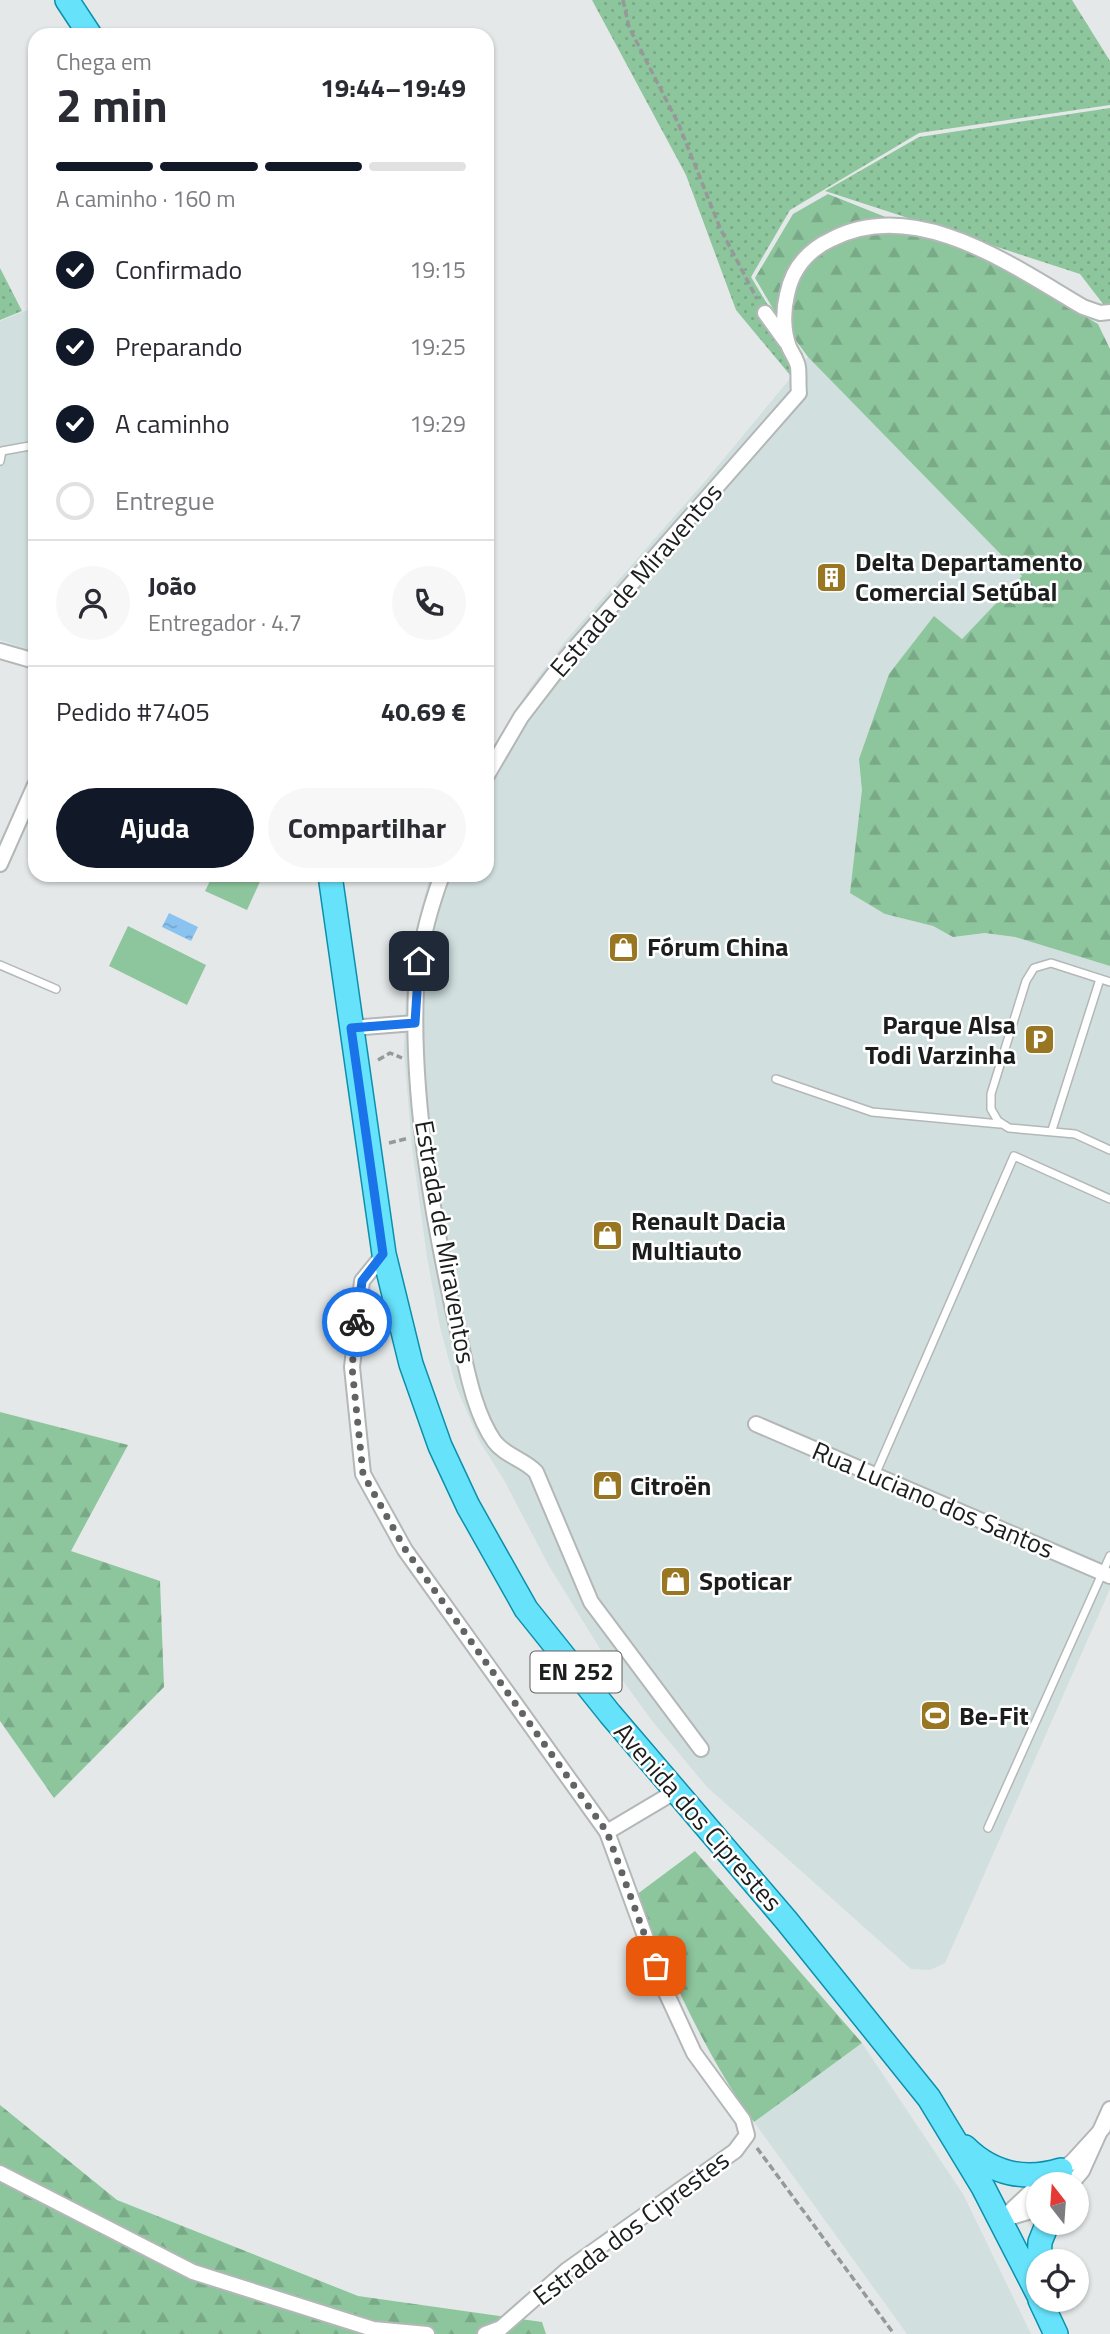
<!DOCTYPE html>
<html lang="pt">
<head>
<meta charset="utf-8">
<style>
	body { margin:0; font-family:"Titillium Web",sans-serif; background:#f7f7f7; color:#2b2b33; height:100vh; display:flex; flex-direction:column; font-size:26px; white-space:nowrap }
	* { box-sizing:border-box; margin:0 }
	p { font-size:23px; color:#7c7c81 }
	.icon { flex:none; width:38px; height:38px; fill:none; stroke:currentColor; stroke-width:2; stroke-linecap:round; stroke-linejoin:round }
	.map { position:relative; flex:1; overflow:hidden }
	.sheet { position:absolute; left:28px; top:28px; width:466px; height:854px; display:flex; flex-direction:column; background:#fff; border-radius:21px; box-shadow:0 2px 5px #0004 }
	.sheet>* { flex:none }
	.needle { width:46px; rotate:343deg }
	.fabs { position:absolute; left:1026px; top:2172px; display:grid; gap:14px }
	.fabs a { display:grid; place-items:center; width:63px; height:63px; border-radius:50%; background:#fff; box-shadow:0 2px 5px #0004; font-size:35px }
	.pin { position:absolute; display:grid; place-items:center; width:60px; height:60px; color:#fff; margin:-30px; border-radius:14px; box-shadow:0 4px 10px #0006 }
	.courier { position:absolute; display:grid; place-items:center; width:70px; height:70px; margin:-35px; border:5px solid #1a73e8; border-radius:50%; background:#fff; color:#222; box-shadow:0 2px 9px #0007 }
	.headline em { font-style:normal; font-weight:700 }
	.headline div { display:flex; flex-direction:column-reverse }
	.headline { display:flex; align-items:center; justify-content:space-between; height:119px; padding:0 28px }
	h1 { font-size:46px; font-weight:700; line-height:52px }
	.bar { display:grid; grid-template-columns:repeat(4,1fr); gap:10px 7px; align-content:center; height:84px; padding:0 28px }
	.bar i { height:9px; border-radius:5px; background:#e1e1e2 }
	.bar .on { background:#111827 }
	.bar p { grid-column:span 4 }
	.line { display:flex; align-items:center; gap:18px; padding:0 28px; border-top:2px solid #e1e1e2 }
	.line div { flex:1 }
	.round { display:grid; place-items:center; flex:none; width:74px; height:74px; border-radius:37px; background:#f7f7f7 }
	ol { padding:0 28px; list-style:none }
	li { display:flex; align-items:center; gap:21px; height:77px }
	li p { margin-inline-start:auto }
	li .icon { padding:7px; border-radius:50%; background:#111827; color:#fff; stroke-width:4 }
	li:last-child { color:#7c7c81 }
	li i { width:38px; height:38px; border:4px solid #e1e1e2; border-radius:50% }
	.action { display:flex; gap:14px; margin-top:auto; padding:14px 28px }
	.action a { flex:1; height:80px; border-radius:42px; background:#111827; color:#fff; font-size:28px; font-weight:700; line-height:80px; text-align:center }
	.action a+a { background:#f7f7f7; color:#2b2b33 }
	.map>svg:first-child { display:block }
	.built { fill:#d1dfdf }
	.grass { fill:url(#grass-dots) }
	.forest { fill:url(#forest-firs) }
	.park { fill:#8dc59d }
	.water { fill:url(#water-ripples) }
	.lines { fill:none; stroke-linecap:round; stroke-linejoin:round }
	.lane-casing { stroke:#b4b7b7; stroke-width:10 }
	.street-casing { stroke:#b4b7b7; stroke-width:18 }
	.primary-casing { stroke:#0b90ac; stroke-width:26 }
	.path { stroke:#969999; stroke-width:3.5; stroke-dasharray:7 3.5; stroke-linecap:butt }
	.lane { stroke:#fff; stroke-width:7 }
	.street { stroke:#fff; stroke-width:14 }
	.primary { stroke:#67e2fb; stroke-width:23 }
	.done { stroke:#626464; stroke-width:7; stroke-dasharray:0 12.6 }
	.route { stroke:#1a73e8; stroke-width:9 }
	.labels { text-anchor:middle; stroke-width:5; stroke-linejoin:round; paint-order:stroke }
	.shield { fill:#fff; stroke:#606161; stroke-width:2 }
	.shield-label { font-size:24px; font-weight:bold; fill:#1c1d1d }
	.poi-label { font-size:26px; font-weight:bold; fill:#1c1d1d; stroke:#fff; text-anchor:start }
	.street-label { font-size:26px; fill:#1c1d1d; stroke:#fff }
</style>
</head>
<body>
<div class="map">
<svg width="1110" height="2334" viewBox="0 0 1110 2334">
	<defs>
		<pattern id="grass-dots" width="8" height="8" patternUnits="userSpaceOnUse" patternTransform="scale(1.75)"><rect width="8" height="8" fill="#8dc59d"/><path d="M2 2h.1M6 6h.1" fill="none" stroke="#79a987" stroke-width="1.8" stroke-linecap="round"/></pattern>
		<pattern id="forest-firs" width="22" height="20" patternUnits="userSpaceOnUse" patternTransform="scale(1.75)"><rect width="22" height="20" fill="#8dc59d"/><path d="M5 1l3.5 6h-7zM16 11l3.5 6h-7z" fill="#79a987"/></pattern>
		<pattern id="water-ripples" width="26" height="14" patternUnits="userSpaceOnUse" patternTransform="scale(1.75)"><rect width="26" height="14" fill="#8ac3f0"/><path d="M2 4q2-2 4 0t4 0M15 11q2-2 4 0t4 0" fill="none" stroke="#76a7cd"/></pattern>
	</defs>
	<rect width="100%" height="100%" fill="#e4e8e8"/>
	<g class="built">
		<polygon points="35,307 35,652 0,640 0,321"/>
		<polygon points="808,357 1022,576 962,639 935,617 859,759 885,914 933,926 953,937 985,933 1015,937 1110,966 1110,1589 945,1963 930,1970 911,1969 707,1787 653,1722 602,1652 549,1566 504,1480 480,1442 456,1386 440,1327 427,1257 412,1148 404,1051 407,965 430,875 486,875 487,756 530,688 567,639 707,479"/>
		<polygon points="862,2043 963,2194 1031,2334 907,2334 754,2122"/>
	</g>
	<g class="grass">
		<polygon points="592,0 1072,0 1110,61 1110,105 919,133 790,210 751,277 772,312 803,354 790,375 736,310 686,175"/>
		<polygon points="1110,108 1110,313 1080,274 825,191 919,137"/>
		<polygon points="0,268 22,311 0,320"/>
	</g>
	<g class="forest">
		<polygon points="828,194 983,256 1098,324 1110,349 1110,966 1015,937 985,933 953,937 933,926 885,914 850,893 862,790 859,759 889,674 934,616 962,639 1022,576 808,357 775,312 755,278 793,214"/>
		<polygon points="0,1412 128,1445 71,1551 160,1581 164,1687 54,1798 0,1721"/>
		<path d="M695,1851L862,2043L754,2122C703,2052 671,1974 636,1895Z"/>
		<polygon points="0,2105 117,2200 358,2296 542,2322 546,2334 0,2334"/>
	</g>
	<g class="park">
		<polygon points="213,875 263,875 247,910 205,891"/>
		<polygon points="128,926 206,965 187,1005 109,966"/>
	</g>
	<polygon class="water" points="169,913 198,927 191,941 162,927"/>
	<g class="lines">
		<defs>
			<g id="lane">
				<polyline points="0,461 2,451 35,445"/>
				<polyline points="0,965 56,989"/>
				<polyline points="1110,982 1051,963 1034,968 1026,981 991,1094 991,1109 998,1121 1009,1128 1075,1134 1110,1150"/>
				<polyline points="776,1079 872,1112 1000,1124"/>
				<polyline points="1052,1130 1100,979"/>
				<polyline points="875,1475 1014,1156 1110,1199"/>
				<polyline points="988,1828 1110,1556"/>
			</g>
			<g id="street">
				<polyline points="765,313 786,342"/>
				<polyline points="0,651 35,661"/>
				<path d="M486,777L521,717L567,657L799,393C798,385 799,375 798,367C797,360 792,354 789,347C783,331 783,311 787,295C792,269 808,250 832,239C916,196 1013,266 1083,307L1100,313L1110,312"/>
				<polyline points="0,864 35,785"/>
				<path d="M442,875C429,911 418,950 416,989C411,1101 434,1226 459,1336C467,1370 474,1412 494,1441C505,1456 524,1459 536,1472L591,1602L701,1749"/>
				<polyline points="351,1028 415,1023"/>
				<polyline points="384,1254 362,1281 352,1367 363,1474 405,1550 607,1832 664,1988 694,2053 743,2120 747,2135 735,2151 567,2270 501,2328 485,2334"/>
				<polyline points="756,1424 1110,1576"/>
				<polyline points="607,1832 676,1791"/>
				<polyline points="0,2173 193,2272 373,2329 427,2334"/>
				<polyline points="1057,2173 1072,2162 1103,2128"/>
				<polyline points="1071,2184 1082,2171 1110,2109"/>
				<polyline points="1001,2220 1038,2185"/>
				<polyline points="1001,2220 1038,2209"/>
			</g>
			<g id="primary">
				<polyline points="67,0 90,35"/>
				<polyline points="330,875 384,1254 411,1364 440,1446 468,1506 526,1609 610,1714 786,1920 929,2098 983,2187 1038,2294"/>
				<path d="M965,2147C992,2174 1025,2181 1061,2170"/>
				<polyline points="1039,2261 1040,2242 1048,2222"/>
				<polyline points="1040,2300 1056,2334"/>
			</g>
		</defs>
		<use href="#lane" class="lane-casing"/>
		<use href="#street" class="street-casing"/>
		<use href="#primary" class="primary-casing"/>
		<g class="path">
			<polyline points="623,0 629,27 679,125 720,228 757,299"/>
			<polyline points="378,1060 390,1053 402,1058"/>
			<polyline points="389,1143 409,1138"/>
			<polyline points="757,2148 894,2334"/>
		</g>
		<use href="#lane" class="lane"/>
		<use href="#street" class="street"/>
		<use href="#primary" class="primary"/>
	</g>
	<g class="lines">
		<polyline class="done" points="357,1322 352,1367 363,1474 405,1549 607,1832 656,1966"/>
		<polyline class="route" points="357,1322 362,1281 383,1254 351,1028 415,1023 419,961"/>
	</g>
	<defs>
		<symbol id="building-square" viewBox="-11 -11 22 22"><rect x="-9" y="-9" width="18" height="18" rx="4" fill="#997621" stroke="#fff"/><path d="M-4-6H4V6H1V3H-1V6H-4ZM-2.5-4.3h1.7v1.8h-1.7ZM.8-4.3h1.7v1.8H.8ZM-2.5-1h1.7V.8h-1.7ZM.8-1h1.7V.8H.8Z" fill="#fff"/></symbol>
		<symbol id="shop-square" viewBox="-11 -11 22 22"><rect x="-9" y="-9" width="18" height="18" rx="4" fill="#997621" stroke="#fff"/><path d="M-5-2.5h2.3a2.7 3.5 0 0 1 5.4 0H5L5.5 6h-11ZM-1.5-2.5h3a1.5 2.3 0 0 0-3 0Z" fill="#fff"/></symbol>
		<symbol id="parking-square" viewBox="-11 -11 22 22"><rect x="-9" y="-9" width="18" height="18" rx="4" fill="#997621" stroke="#fff"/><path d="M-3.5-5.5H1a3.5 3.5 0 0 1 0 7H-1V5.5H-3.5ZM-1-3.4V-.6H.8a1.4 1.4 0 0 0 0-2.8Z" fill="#fff"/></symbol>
		<symbol id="stadium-square" viewBox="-11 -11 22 22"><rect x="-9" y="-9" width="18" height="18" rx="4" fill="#997621" stroke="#fff"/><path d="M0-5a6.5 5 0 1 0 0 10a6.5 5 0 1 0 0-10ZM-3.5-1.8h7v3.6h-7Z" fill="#fff"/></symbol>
	</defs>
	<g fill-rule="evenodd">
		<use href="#building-square" x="814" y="560" width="35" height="35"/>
		<use href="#shop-square" x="606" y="930" width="35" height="35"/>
		<use href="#parking-square" x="1022" y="1022" width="35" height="35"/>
		<use href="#shop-square" x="590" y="1218" width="35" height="35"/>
		<use href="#shop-square" x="590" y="1468" width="35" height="35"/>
		<use href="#shop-square" x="658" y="1564" width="35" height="35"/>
		<use href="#stadium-square" x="918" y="1698" width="35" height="35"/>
	</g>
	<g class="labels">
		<rect class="shield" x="530.5" y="1651.5" width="91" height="41" rx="5"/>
		<g class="shield-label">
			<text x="576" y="1680">EN 252</text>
		</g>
		<g class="poi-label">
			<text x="855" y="571">Delta Departamento<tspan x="855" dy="30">Comercial Setúbal</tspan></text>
			<text x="647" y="956">Fórum China</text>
			<text x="1016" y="1034" text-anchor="end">Parque Alsa<tspan x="1016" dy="30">Todi Varzinha</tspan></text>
			<text x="631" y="1230">Renault Dacia<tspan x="631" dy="30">Multiauto</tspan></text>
			<text x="630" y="1495">Citroën</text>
			<text x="699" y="1590">Spoticar</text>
			<text x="959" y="1725">Be-Fit</text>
		</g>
		<g class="street-label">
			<text transform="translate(636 580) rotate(-49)" y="9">Estrada de Miraventos</text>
			<text transform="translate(445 1242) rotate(80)" y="9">Estrada de Miraventos</text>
			<text transform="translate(933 1500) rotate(23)" y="9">Rua Luciano dos Santos</text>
			<text transform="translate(698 1817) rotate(49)" y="9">Avenida dos Ciprestes</text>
			<text transform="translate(631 2228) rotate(-37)" y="9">Estrada dos Ciprestes</text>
		</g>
	</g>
</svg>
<div class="fabs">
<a><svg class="needle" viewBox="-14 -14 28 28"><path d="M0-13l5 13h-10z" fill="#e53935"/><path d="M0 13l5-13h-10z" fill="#7c7c81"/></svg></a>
<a><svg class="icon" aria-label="locate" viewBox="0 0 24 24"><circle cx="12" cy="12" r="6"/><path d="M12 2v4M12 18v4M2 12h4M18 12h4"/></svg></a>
</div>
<div class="pin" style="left:656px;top:1966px;background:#ea580c"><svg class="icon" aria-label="bag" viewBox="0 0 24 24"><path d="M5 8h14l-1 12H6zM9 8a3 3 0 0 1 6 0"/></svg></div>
<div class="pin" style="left:419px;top:961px;background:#1f2937"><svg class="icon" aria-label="home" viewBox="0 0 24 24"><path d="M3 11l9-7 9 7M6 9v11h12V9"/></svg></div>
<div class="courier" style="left:357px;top:1322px"><svg class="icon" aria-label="bike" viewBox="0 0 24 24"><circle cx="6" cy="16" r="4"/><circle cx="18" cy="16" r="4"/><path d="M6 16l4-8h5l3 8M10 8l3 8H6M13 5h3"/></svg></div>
<section class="sheet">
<div class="headline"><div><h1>2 min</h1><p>Chega em</p></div><em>19:44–19:49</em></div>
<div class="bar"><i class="on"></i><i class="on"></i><i class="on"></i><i></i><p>A caminho · 160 m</p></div>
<ol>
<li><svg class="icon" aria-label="check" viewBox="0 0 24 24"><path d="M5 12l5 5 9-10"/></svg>Confirmado<p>19:15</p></li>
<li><svg class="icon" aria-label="check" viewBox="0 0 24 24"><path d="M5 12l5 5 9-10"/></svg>Preparando<p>19:25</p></li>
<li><svg class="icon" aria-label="check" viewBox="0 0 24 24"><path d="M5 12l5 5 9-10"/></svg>A caminho<p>19:29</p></li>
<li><i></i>Entregue</li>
</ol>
<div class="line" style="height:126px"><a class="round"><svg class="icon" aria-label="person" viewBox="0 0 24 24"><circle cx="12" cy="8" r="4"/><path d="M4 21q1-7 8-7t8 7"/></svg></a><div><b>João</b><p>Entregador · 4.7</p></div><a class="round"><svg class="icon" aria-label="phone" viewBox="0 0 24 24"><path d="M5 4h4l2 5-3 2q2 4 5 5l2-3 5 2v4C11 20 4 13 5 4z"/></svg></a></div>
<div class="line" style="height:91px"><div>Pedido #7405</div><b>40.69 €</b></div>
<div class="action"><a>Ajuda</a><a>Compartilhar</a></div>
</section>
</div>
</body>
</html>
